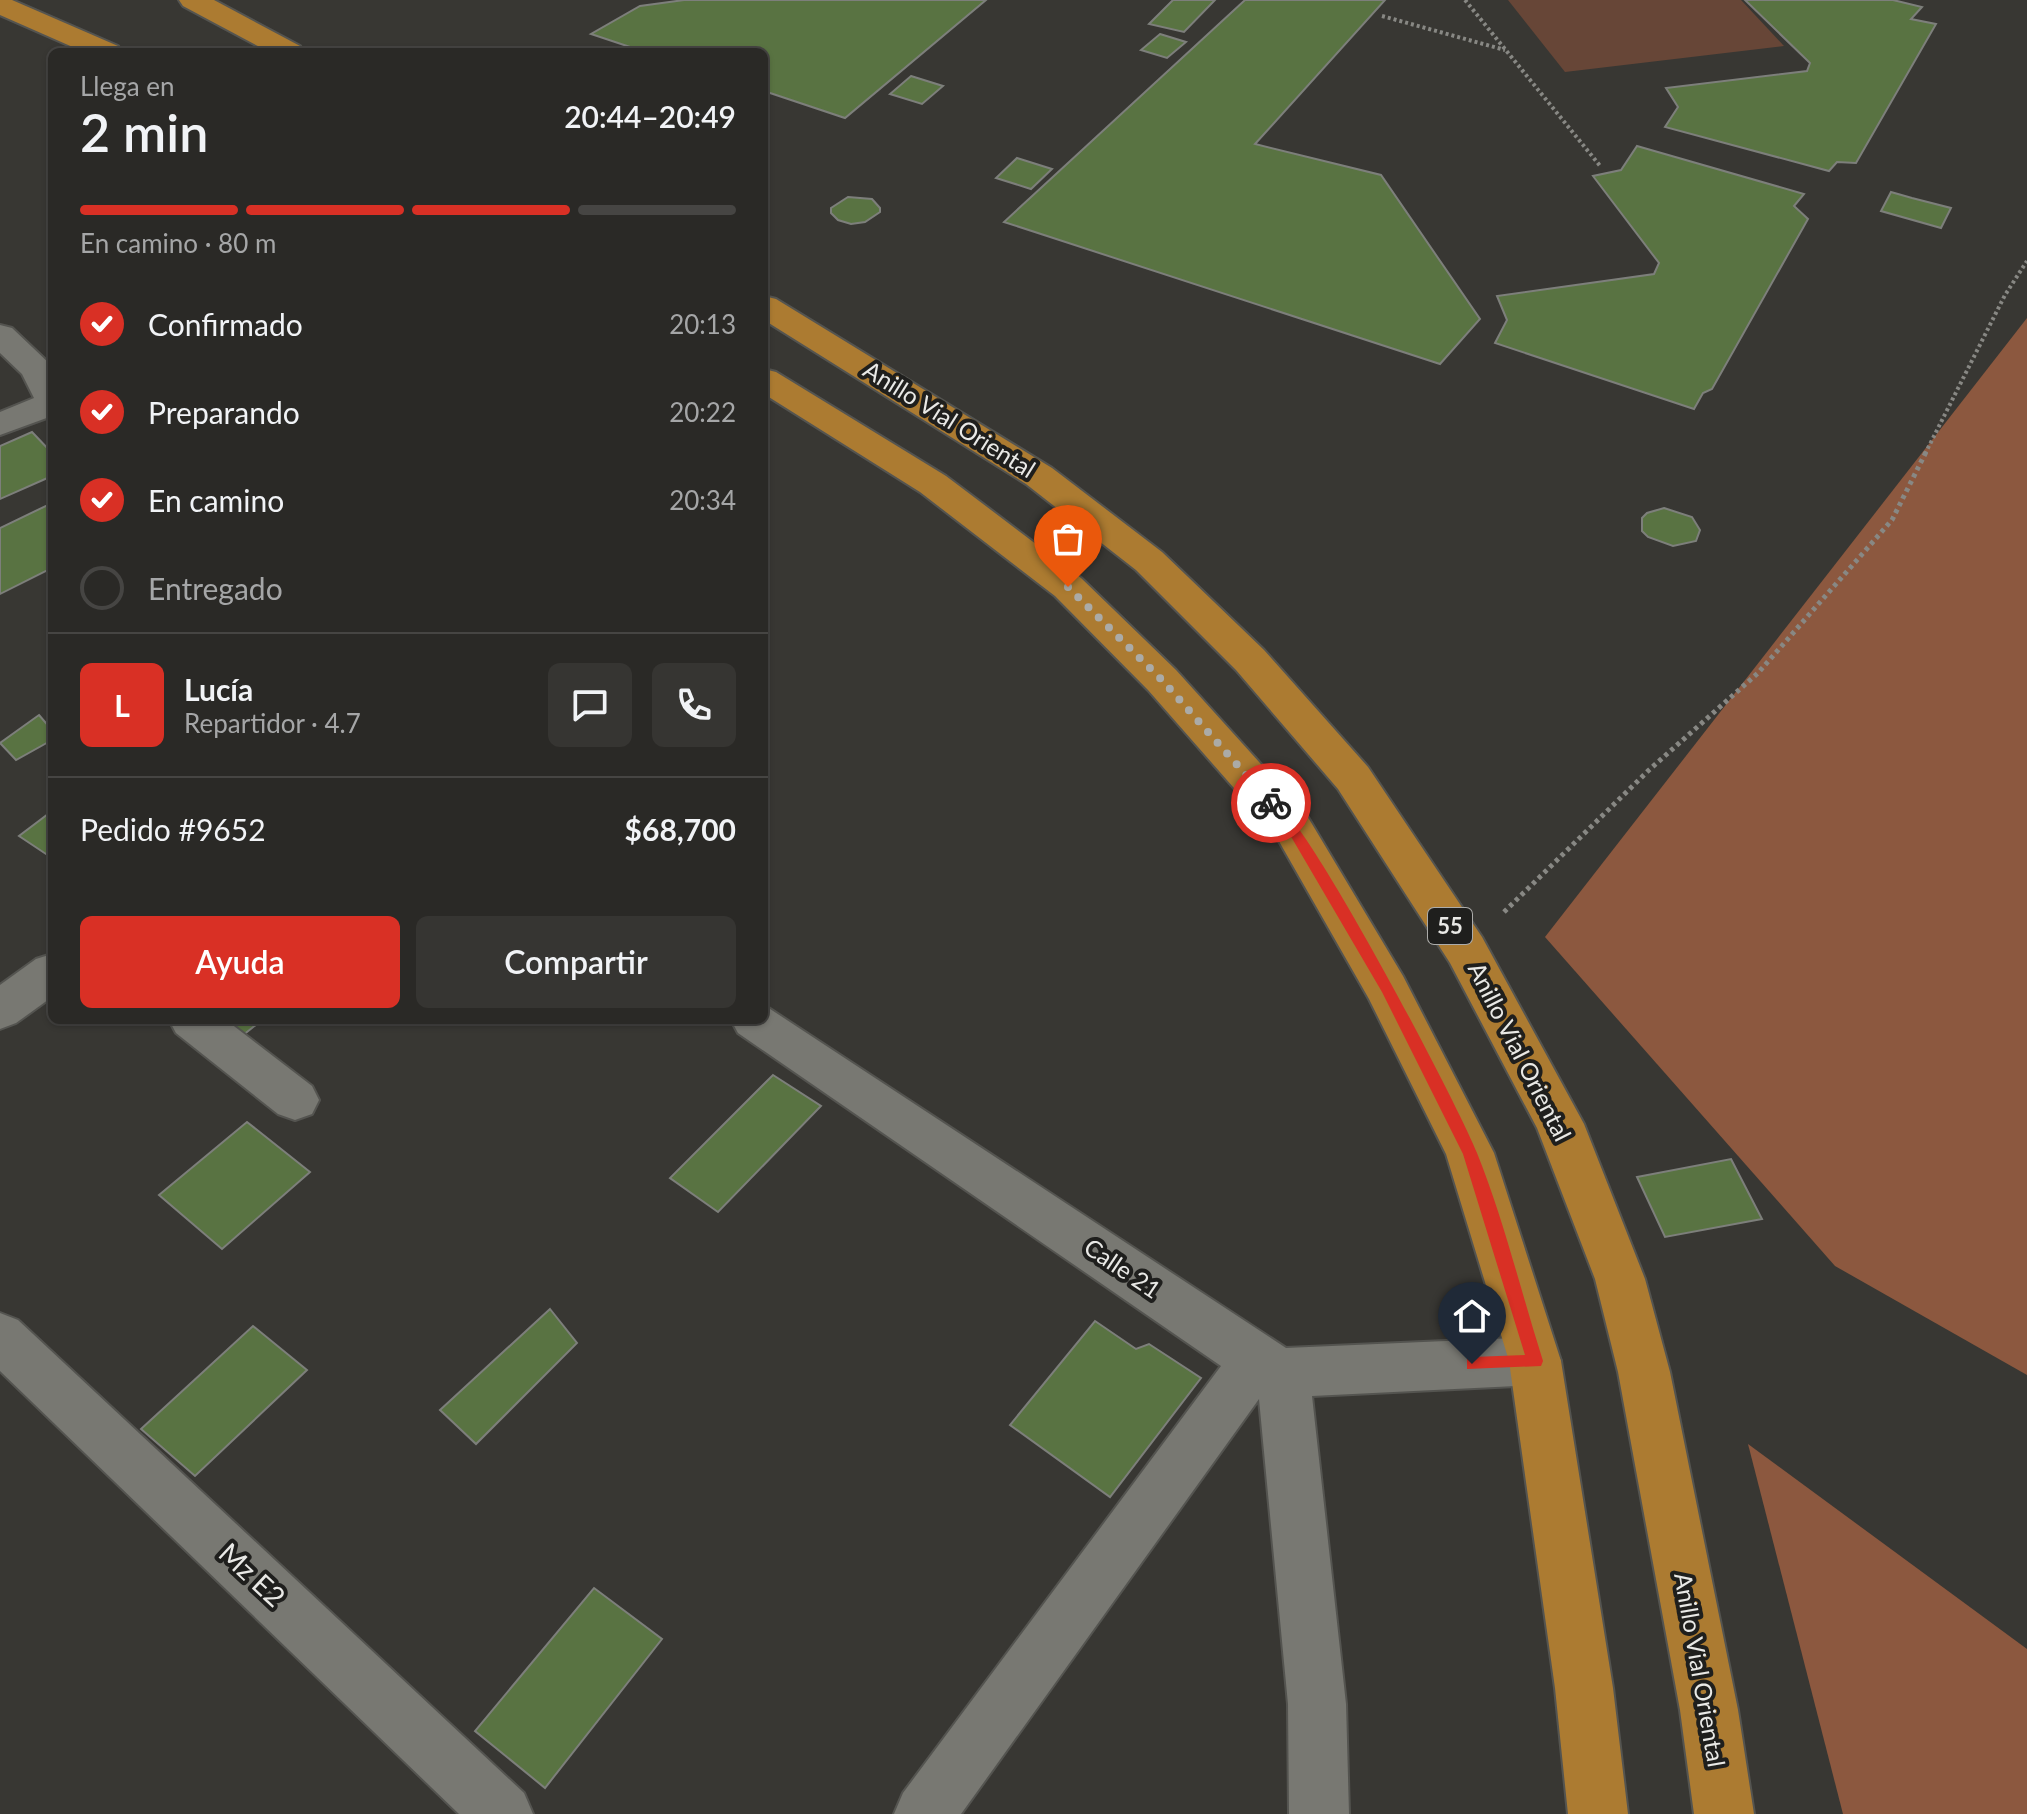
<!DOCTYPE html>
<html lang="es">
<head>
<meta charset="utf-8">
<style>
	body { margin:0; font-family:Lato,sans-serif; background:#363532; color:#f1f3f6; height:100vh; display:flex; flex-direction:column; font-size:30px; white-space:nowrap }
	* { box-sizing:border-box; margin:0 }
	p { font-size:26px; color:#a5a6a7 }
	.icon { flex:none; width:44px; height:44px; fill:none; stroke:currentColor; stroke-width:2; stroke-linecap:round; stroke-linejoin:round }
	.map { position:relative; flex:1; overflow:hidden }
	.drawer { position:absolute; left:48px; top:48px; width:720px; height:976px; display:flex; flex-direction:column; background:#2a2926; border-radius:12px; box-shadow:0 2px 6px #0004,0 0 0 2px #464543 }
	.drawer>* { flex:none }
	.pin { position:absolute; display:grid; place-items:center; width:68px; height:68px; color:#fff; margin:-82px -34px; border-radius:50% 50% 50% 0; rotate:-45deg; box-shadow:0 0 8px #0007 }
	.pin .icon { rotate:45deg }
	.courier { position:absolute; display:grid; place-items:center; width:80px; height:80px; margin:-40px; border:6px solid #d93025; border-radius:50%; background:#fff; color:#222; box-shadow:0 2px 10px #0007 }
	.head em { font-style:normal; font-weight:600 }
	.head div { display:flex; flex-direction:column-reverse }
	.head { display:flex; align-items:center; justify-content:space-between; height:136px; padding:0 32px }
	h1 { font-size:52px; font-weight:600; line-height:60px }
	.bar { display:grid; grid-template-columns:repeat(4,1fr); gap:12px 8px; align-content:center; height:96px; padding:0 32px }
	.bar i { height:10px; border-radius:6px; background:#464543 }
	.bar .on { background:#d93025 }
	.bar p { grid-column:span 4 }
	.line { display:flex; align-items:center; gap:20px; padding:0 32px; border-top:2px solid #464543 }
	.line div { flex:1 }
	.round { display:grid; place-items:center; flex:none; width:84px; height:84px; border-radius:12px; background:#363532 }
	ol { padding:0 32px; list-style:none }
	li { display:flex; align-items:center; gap:24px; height:88px }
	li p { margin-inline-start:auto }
	li .icon { padding:8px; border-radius:50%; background:#d93025; color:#fff; stroke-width:4 }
	li:last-child { color:#a5a6a7 }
	li i { width:44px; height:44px; border:4px solid #464543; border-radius:50% }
	.action { display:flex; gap:16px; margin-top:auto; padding:16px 32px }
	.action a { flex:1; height:92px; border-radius:12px; background:#d93025; color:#fff; font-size:32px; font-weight:600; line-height:92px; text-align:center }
	.action a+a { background:#363532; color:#f1f3f6 }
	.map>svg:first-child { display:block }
	.green { fill:#674637 }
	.forest { fill:#8c583f }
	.building { fill:#597342; stroke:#7d7f7b; stroke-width:2 }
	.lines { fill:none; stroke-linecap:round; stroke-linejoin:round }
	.minor-casing { stroke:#545450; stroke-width:4 }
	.highway-casing { stroke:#545450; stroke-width:4 }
	.path-far1 { stroke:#888884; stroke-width:4; stroke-dasharray:3 3; stroke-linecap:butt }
	.path { stroke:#888884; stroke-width:5; stroke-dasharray:4 4; stroke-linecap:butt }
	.minor { fill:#787872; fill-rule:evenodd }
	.highway { fill:#ac7b31; fill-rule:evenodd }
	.route { fill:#d93025 }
	.done { stroke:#ababa7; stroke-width:8; stroke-dasharray:0 14.4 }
	.labels { text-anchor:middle; stroke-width:8; stroke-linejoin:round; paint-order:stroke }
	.shield { fill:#1f1f1d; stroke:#acacaa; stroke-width:2 }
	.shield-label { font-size:22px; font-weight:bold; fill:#e9e9e6 }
	.street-label { font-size:24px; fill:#e9e9e6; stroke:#1f1f1d }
	.near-street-label { font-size:28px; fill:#e9e9e6; stroke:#1f1f1d }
</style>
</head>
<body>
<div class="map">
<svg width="2027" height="1814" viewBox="0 0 2027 1814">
	<rect width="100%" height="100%" fill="#383733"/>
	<polygon class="green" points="1508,0 1741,0 1784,46 1565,72"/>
	<g class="forest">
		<polygon points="2027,318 2027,1375 1835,1266 1545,937"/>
		<polygon points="1748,1444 2027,1649 2027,1814 1843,1814"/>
	</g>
	<g class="building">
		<polygon points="684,0 986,0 845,118 764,91 764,52 645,52 591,34 640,6"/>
		<polygon points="1173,0 1215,0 1184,32 1149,24"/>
		<polygon points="1245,0 1385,0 1255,144 1381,175 1480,319 1440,364 1004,222"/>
		<polygon points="1745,0 1893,0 1922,7 1911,19 1936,24 1856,163 1837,162 1829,171 1665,127 1678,107 1666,88 1807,71 1810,63"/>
		<polygon points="1160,34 1186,42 1167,58 1141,50"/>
		<polygon points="911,76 943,86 922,104 890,94"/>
		<polygon points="1637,146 1804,194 1794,206 1808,219 1712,389 1703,393 1694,409 1495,343 1507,320 1497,296 1654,274 1659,263 1593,176 1621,170"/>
		<polygon points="1017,158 1052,169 1031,189 996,178"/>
		<polygon points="1891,192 1912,198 1951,208 1941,228 1881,211"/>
		<polygon points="848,197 872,199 880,208 880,212 865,222 851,224 838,220 831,213 831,208"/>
		<polygon points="32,432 52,453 52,476 0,499 0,446"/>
		<polygon points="52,503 52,568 0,594 0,528"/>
		<polygon points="1664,508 1692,517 1700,530 1696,541 1673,546 1648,537 1642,531 1642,518 1647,513"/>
		<polygon points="39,715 52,730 52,740 16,760 0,743"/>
		<polygon points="52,811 52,858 19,836"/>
		<polygon points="222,1020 262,1020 242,1036"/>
		<polygon points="773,1075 821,1106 718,1212 670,1178"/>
		<polygon points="247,1122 310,1172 222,1249 159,1195"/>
		<polygon points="1731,1159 1762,1219 1665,1237 1637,1177"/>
		<polygon points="550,1309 577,1343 476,1444 440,1410"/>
		<polygon points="1095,1321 1136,1349 1149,1344 1201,1378 1110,1497 1010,1425"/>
		<polygon points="253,1326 307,1370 195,1476 141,1429"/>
		<polygon points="594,1588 662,1639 545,1788 475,1731"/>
	</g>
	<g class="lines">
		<defs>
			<g id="minor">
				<polygon points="0,325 12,328 52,366 52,416 0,435 0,412 34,398 22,374 0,353"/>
				<polygon points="52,954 52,997 16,1023 0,1029 0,985 36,959"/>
				<polygon points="764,1005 1286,1348 1535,1337 1553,1344 1561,1361 1553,1378 1535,1385 1312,1396 1346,1704 1349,1814 1289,1814 1288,1704 1259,1399 961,1814 894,1814 903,1793 1221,1366 738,1033 731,1020 764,1020"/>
				<polygon points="169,1020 226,1020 312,1086 319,1100 312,1114 295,1120 278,1114 176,1033"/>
				<polygon points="0,1313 18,1320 524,1793 533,1814 459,1814 0,1371"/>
			</g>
			<g id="highway">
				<polygon points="0,0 12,0 118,46 122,52 84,52 0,15"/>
				<polygon points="179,0 214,0 300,46 304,52 269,52 183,6"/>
				<polygon points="764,296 776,299 1052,468 1162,552 1264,650 1368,767 1482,937 1584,1124 1645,1279 1670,1372 1738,1710 1754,1814 1694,1814 1680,1710 1618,1372 1595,1279 1537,1128 1450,963 1338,789 1236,670 1136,570 1026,484 764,320"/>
				<polygon points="764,369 776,372 946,476 1081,578 1176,670 1306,814 1403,976 1494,1153 1561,1361 1613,1688 1628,1814 1568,1814 1555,1688 1509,1361 1446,1154 1369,999 1276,836 1148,690 1055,596 920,492 764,394"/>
			</g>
		</defs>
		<use href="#minor" class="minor-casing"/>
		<use href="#highway" class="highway-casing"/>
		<g class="path-far1">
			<polyline points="1465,0 1601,167"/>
			<polyline points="1382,16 1505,50"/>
			<polyline points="1925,454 2005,295 2027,261"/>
		</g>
		<polyline class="path" points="1504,912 1649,770 1758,673 1892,520 1926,452"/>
		<use href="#minor" class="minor"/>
		<use href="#highway" class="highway"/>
	</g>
	<path class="route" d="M1271,798C1306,814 1457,1103 1477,1153C1504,1220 1521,1292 1543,1361L1541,1366L1467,1369V1359L1472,1357L1525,1355L1463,1154L1382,992L1286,828L1265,803Z"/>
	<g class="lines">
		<polyline class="done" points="1068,587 1162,680 1271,803"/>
	</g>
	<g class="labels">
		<rect class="shield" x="1428" y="908" width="44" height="36" rx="6"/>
		<g class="shield-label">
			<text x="1450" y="934">55</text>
		</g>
		<g class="street-label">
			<text transform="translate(949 420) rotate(32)" y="8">Anillo Vial Oriental</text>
			<text transform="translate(1519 1052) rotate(63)" y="8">Anillo Vial Oriental</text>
			<text transform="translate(1122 1269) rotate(34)" y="8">Calle 21</text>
			<text transform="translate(1699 1670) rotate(80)" y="8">Anillo Vial Oriental</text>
		</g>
		<g class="near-street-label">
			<text transform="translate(252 1575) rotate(43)" y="10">Mz E2</text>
		</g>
	</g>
</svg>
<div class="pin" style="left:1068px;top:587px;background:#ea580c"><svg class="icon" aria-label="bag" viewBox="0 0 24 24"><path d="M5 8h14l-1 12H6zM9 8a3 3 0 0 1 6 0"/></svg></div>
<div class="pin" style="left:1472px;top:1364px;background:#1f2937"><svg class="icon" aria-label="home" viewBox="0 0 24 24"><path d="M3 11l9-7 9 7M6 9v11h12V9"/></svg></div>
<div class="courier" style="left:1271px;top:803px"><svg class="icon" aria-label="bike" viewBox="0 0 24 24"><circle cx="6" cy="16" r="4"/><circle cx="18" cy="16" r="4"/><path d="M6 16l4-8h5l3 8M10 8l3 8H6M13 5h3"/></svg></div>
<section class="drawer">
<div class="head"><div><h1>2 min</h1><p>Llega en</p></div><em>20:44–20:49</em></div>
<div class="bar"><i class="on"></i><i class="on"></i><i class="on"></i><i></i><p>En camino · 80 m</p></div>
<ol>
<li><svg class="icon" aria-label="check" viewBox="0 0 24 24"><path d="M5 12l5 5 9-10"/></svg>Confirmado<p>20:13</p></li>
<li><svg class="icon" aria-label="check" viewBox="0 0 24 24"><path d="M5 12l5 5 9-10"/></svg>Preparando<p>20:22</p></li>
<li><svg class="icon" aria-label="check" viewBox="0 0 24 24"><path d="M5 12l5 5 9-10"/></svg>En camino<p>20:34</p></li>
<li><i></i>Entregado</li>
</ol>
<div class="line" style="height:144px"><b class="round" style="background:#d93025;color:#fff">L</b><div><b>Lucía</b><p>Repartidor · 4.7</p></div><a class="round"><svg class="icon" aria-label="chat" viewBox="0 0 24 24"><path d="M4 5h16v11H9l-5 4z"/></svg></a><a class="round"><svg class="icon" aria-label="phone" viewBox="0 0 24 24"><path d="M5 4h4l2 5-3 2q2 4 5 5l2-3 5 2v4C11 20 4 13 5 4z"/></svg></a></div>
<div class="line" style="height:104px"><div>Pedido #9652</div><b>$68,700</b></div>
<div class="action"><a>Ayuda</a><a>Compartir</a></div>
</section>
</div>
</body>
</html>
